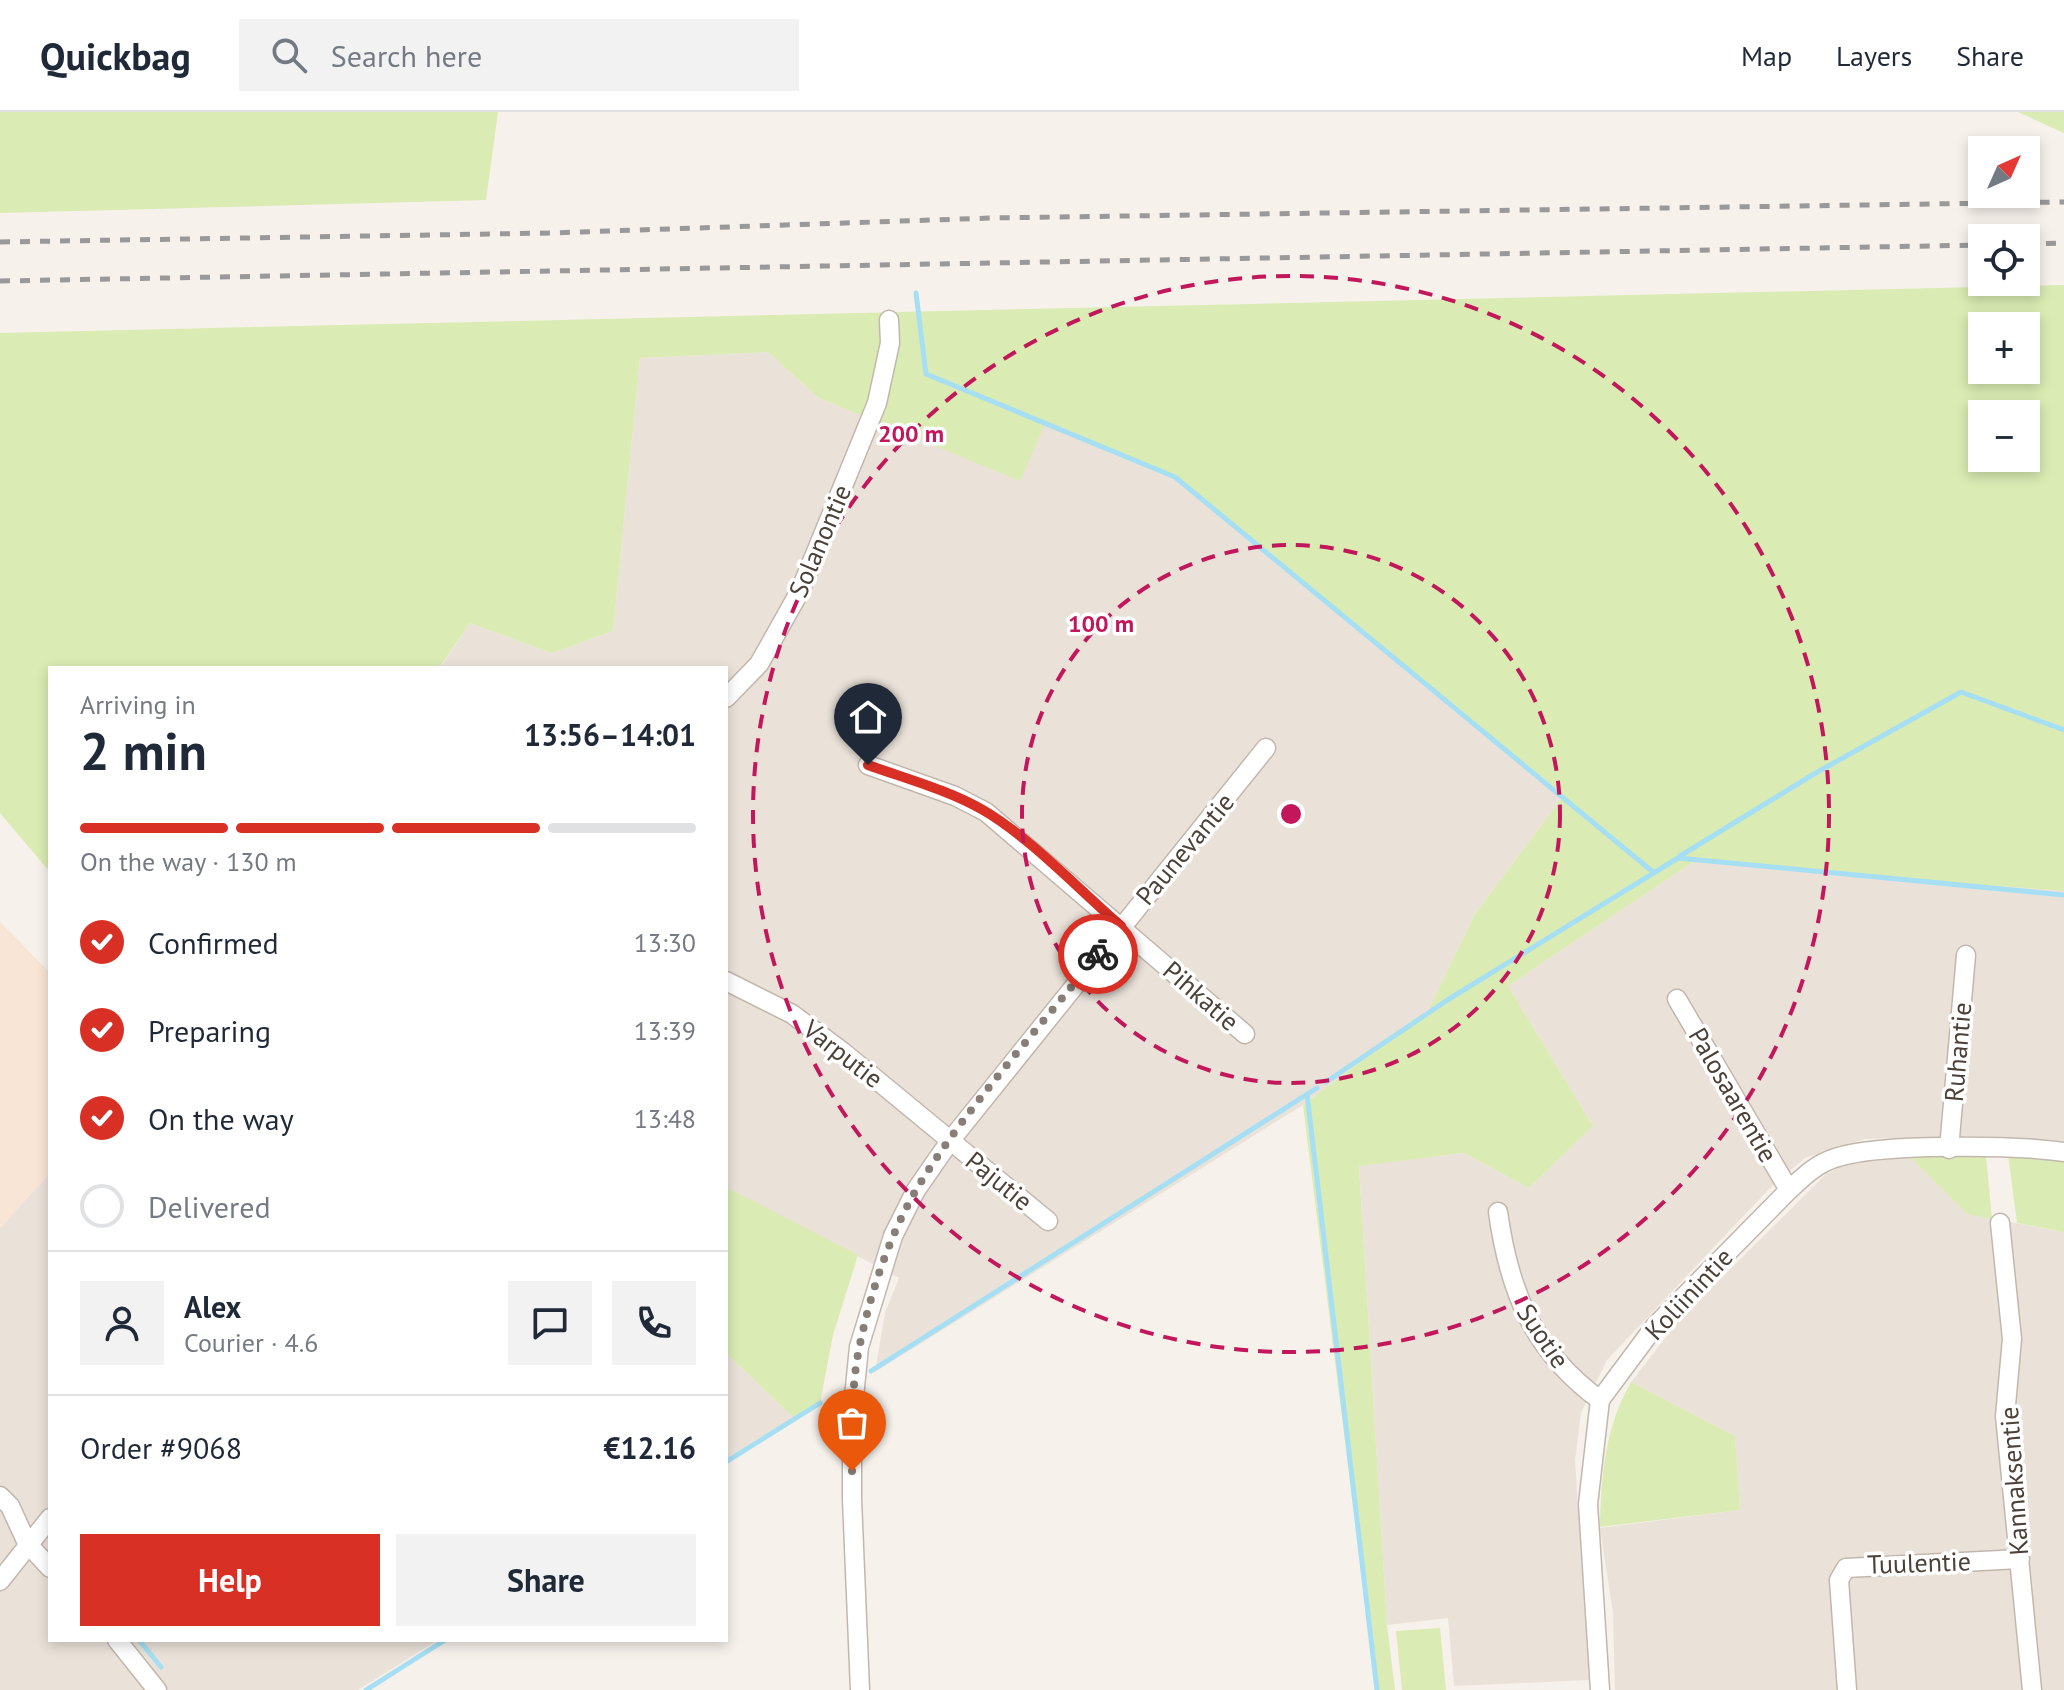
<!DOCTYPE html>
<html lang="en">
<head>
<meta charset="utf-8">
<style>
	body { margin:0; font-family:"PT Sans",sans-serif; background:#f2f2f3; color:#1f2937; height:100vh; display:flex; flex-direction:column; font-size:30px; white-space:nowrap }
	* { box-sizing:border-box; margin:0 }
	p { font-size:26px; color:#747a83 }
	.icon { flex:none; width:44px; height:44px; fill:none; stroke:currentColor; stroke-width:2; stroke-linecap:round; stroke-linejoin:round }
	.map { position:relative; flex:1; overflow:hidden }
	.details { position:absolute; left:48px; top:554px; width:680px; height:976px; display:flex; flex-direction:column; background:#fff; border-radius:0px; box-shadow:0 4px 12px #0003 }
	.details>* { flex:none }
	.needle { width:52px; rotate:45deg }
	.controls { position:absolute; left:1968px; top:24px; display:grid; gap:16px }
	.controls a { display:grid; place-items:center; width:72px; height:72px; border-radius:0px; background:#fff; box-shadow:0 4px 12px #0003; font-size:40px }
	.pin { position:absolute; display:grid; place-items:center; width:68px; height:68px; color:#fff; margin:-82px -34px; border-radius:50% 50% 50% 0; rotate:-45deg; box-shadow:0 0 8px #0007 }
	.pin .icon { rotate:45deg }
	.courier { position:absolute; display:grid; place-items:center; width:80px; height:80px; margin:-40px; border:6px solid #d93025; border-radius:50%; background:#fff; color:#222; box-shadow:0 2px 10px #0007 }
	.overview em { font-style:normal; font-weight:700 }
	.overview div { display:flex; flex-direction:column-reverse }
	.overview { display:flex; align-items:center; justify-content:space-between; height:136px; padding:0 32px }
	h1 { font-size:52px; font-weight:700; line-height:60px }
	.bar { display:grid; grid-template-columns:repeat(4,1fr); gap:12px 8px; align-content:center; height:96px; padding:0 32px }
	.bar i { height:10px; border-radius:6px; background:#e0e1e3 }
	.bar .selected { background:#d93025 }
	.bar p { grid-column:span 4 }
	.line { display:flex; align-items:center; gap:20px; padding:0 32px; border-top:2px solid #e0e1e3 }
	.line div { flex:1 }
	.round { display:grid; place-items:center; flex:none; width:84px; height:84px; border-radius:0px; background:#f2f2f3 }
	ol { padding:0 32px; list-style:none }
	li { display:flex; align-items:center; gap:24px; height:88px }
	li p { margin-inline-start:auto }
	li .icon { padding:8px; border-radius:50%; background:#d93025; color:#fff; stroke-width:4 }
	li:last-child { color:#747a83 }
	li i { width:44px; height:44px; border:4px solid #e0e1e3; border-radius:50% }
	.action { display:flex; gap:16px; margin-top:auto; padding:16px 32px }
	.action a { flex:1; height:92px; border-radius:0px; background:#d93025; color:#fff; font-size:32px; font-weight:700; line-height:92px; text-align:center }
	.action a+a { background:#f2f2f3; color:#1f2937 }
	header { display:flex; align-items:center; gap:48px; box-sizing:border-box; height:112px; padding:0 40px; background:#fff; border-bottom:2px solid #e0e1e3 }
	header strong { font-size:38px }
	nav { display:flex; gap:44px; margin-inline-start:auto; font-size:28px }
	.search { width:560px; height:72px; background:#f2f2f3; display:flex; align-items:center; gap:20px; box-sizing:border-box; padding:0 28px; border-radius:0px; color:#747a83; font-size:30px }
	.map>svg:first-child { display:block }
	.residential { fill:#eae2d9 }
	.commercial { fill:#f8e5d6 }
	.green { fill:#daebb3; fill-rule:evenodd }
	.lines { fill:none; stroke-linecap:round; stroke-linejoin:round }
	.stream { stroke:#a6dff4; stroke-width:5 }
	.street-casing { stroke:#c2b7ad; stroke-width:21 }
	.street { stroke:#fff; stroke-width:18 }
	.rail { stroke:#999; stroke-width:5; stroke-dasharray:10 10; stroke-linecap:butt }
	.done { stroke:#877f77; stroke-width:8; stroke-dasharray:0 14.4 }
	.route { stroke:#d93025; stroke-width:10 }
	.ring { fill:none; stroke:#c2185b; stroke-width:4; stroke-dasharray:14 10 }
	.labels { text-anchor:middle; stroke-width:7; stroke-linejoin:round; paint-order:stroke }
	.street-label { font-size:26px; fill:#4b4138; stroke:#fff }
	.centre { fill:#c2185b; stroke:#fff; stroke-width:4 }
	.ring-label { font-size:24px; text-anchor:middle; font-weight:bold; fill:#c2185b; stroke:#fff; stroke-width:7; stroke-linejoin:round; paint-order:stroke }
</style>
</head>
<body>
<header>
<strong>Quickbag</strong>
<div class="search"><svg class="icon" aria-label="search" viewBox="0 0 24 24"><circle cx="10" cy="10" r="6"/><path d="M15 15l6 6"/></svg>Search here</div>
<nav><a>Map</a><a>Layers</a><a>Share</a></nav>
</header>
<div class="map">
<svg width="2064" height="1578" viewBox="0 0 2064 1578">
	<rect width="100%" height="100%" fill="#f6f1eb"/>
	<g class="residential">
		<polygon points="768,240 819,286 1020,368 1045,309 1175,365 1564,683 1475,802 1428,899 1303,993 875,1260 885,1201 899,1166 726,1075 726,556 440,556 470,511 552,541 613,519 640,246"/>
		<polygon points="1693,750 2064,779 2064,1029 1973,1024 1865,1027 1805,1046 1768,1078 1607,1248 1581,1301 1575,1348 1589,1568 1454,1574 1448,1506 1387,1513 1359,1053 1464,1041 1529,1076 1593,1014 1508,874"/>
		<polygon points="1910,1045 1967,1102 2064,1120 2064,1578 1615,1578 1613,1501 1600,1416 1740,1398 1735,1324 1631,1270 1680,1207 1826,1062 1856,1047"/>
		<polygon points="50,1061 50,1528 438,1528 358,1578 0,1578 0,1116"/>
		<polygon points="726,1241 794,1306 726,1349"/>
	</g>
	<polygon class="commercial" points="0,810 50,861 50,1061 0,1116"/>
	<g class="green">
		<polygon points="0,0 498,0 486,88 0,101"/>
		<polygon points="2018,0 2064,0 2064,21"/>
		<path d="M2064,173V779L1693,750L1508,874L1593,1014L1529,1076L1464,1041L1359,1054L1387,1513L1395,1578H1376L1303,993L1428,899L1475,802L1564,683L1175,365L1046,310L1020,369L819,286L768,240L640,246L613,519L552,541L470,511L439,556H50V760L0,701V221ZM1982,214H2026V258H1982ZM1982,302H2026V346H1982Z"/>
		<polygon points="2008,1043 2064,1047 2064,1120 2017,1111"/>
		<polygon points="1986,1044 1992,1107 1967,1102 1910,1045"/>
		<polygon points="726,1075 858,1143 833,1223 820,1291 794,1306 726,1241"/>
		<path d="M1631,1270L1735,1324L1740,1398L1600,1415C1601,1364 1605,1315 1631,1270Z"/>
		<polygon points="1440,1516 1446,1578 1402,1578 1396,1519"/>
	</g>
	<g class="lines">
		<g class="stream">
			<polyline points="916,181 926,262 1175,365 1653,760"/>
			<polyline points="1680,744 1814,662 1961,580 2064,618"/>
			<polyline points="1326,970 1449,887 1678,746 2064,783"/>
			<polyline points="1307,982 1377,1578"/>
			<polyline points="871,1259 1317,976"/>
			<polyline points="726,1350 820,1291"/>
			<polyline points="139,1528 161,1555"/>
			<polyline points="366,1578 445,1528"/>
		</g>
		<defs>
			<g id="street">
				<polyline points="726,586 759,552 800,479 877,291 890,231 889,208"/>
				<polyline points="868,653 955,684 986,700 1245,922"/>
				<polyline points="726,869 792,902 843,940 1048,1109"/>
				<polyline points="1677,887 1789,1078"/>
				<polyline points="1949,1037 1966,843"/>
				<path d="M1498,1100C1509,1179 1533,1239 1600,1288"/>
				<polyline points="2000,1111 2012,1227 2005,1304 2032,1578"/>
				<polyline points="0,1384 10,1394 27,1431 50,1456"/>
				<polyline points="0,1469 50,1406"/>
				<polyline points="117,1528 157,1578"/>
				<polyline points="860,1578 852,1387 852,1305 859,1235 893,1124 916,1078 950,1029 1266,636"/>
				<path d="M1600,1578L1588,1392L1600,1288L1655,1214L1789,1078C1803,1065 1816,1052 1835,1046C1879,1031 2016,1033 2064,1040"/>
				<polyline points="1847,1578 1839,1468 1846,1456 2020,1447"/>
			</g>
		</defs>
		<use href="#street" class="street-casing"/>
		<use href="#street" class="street"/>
		<g class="rail">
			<polyline points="0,130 550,121 991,106 2064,90"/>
			<polyline points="2026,132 2064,131"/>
			<polyline points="0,169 1982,133"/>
		</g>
	</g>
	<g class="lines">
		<path class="done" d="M852,1359C852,1318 851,1273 860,1232C871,1179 889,1125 916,1078C966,995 1038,918 1098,842"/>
		<path class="route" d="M868,653C907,667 948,678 983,698C1031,726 1078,777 1121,814L1098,842"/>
	</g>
	<g class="ring">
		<circle cx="1291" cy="702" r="269"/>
		<circle cx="1291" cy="702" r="538"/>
	</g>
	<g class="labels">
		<g class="street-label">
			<text transform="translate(820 429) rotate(-67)" y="9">Solanontie</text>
			<text transform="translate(1185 737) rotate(-50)" y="9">Paunevantie</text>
			<text transform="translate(1201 884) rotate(41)" y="9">Pihkatie</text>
			<text transform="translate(1958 940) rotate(-85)" y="9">Ruhantie</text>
			<text transform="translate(843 942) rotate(38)" y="9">Varputie</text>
			<text transform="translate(1733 983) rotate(60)" y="9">Palosaarentie</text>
			<text transform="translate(999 1069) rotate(39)" y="9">Pajutie</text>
			<text transform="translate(1689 1182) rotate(-47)" y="9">Koliinintie</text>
			<text transform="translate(1543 1224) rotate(56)" y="9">Suotie</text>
			<text transform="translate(2014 1369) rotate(-94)" y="9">Kannaksentie</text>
			<text transform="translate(1919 1451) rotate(-2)" y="9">Tuulentie</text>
		</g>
	</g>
	<circle cx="1291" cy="702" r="12" class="centre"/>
	<g class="ring-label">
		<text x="911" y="330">200 m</text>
		<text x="1101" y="520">100 m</text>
	</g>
</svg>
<div class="controls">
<a><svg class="needle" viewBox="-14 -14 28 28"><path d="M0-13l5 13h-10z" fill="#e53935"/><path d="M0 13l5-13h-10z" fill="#747a83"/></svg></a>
<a><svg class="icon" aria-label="locate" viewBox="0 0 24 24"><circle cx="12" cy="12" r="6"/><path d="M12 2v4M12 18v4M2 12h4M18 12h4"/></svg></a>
<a>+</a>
<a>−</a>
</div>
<div class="pin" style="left:852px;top:1359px;background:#ea580c"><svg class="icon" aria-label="bag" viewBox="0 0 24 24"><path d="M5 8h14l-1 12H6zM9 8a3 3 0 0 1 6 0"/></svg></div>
<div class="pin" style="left:868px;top:653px;background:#1f2937"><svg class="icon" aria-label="home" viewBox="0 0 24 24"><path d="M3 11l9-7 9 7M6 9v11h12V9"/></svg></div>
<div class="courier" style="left:1098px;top:842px"><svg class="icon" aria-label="bike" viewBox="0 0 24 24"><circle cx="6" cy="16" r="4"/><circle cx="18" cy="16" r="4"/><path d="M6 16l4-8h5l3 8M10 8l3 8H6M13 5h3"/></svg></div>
<section class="details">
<div class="overview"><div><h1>2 min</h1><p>Arriving in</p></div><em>13:56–14:01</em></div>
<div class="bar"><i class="selected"></i><i class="selected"></i><i class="selected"></i><i></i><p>On the way · 130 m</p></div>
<ol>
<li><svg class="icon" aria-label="check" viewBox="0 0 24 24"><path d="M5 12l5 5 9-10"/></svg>Confirmed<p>13:30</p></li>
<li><svg class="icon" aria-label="check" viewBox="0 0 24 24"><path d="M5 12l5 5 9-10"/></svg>Preparing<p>13:39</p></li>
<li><svg class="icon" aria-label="check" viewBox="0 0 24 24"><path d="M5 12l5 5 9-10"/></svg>On the way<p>13:48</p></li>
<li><i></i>Delivered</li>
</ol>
<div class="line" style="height:144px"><a class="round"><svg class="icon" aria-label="person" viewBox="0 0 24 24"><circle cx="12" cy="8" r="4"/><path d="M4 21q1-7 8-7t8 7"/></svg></a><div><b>Alex</b><p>Courier · 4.6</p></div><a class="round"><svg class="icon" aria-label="chat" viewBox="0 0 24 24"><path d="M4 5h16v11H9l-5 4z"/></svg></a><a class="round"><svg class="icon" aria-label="phone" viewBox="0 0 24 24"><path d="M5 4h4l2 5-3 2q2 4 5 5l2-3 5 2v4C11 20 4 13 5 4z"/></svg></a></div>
<div class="line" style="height:104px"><div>Order #9068</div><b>€12.16</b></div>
<div class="action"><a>Help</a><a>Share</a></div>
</section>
</div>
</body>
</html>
